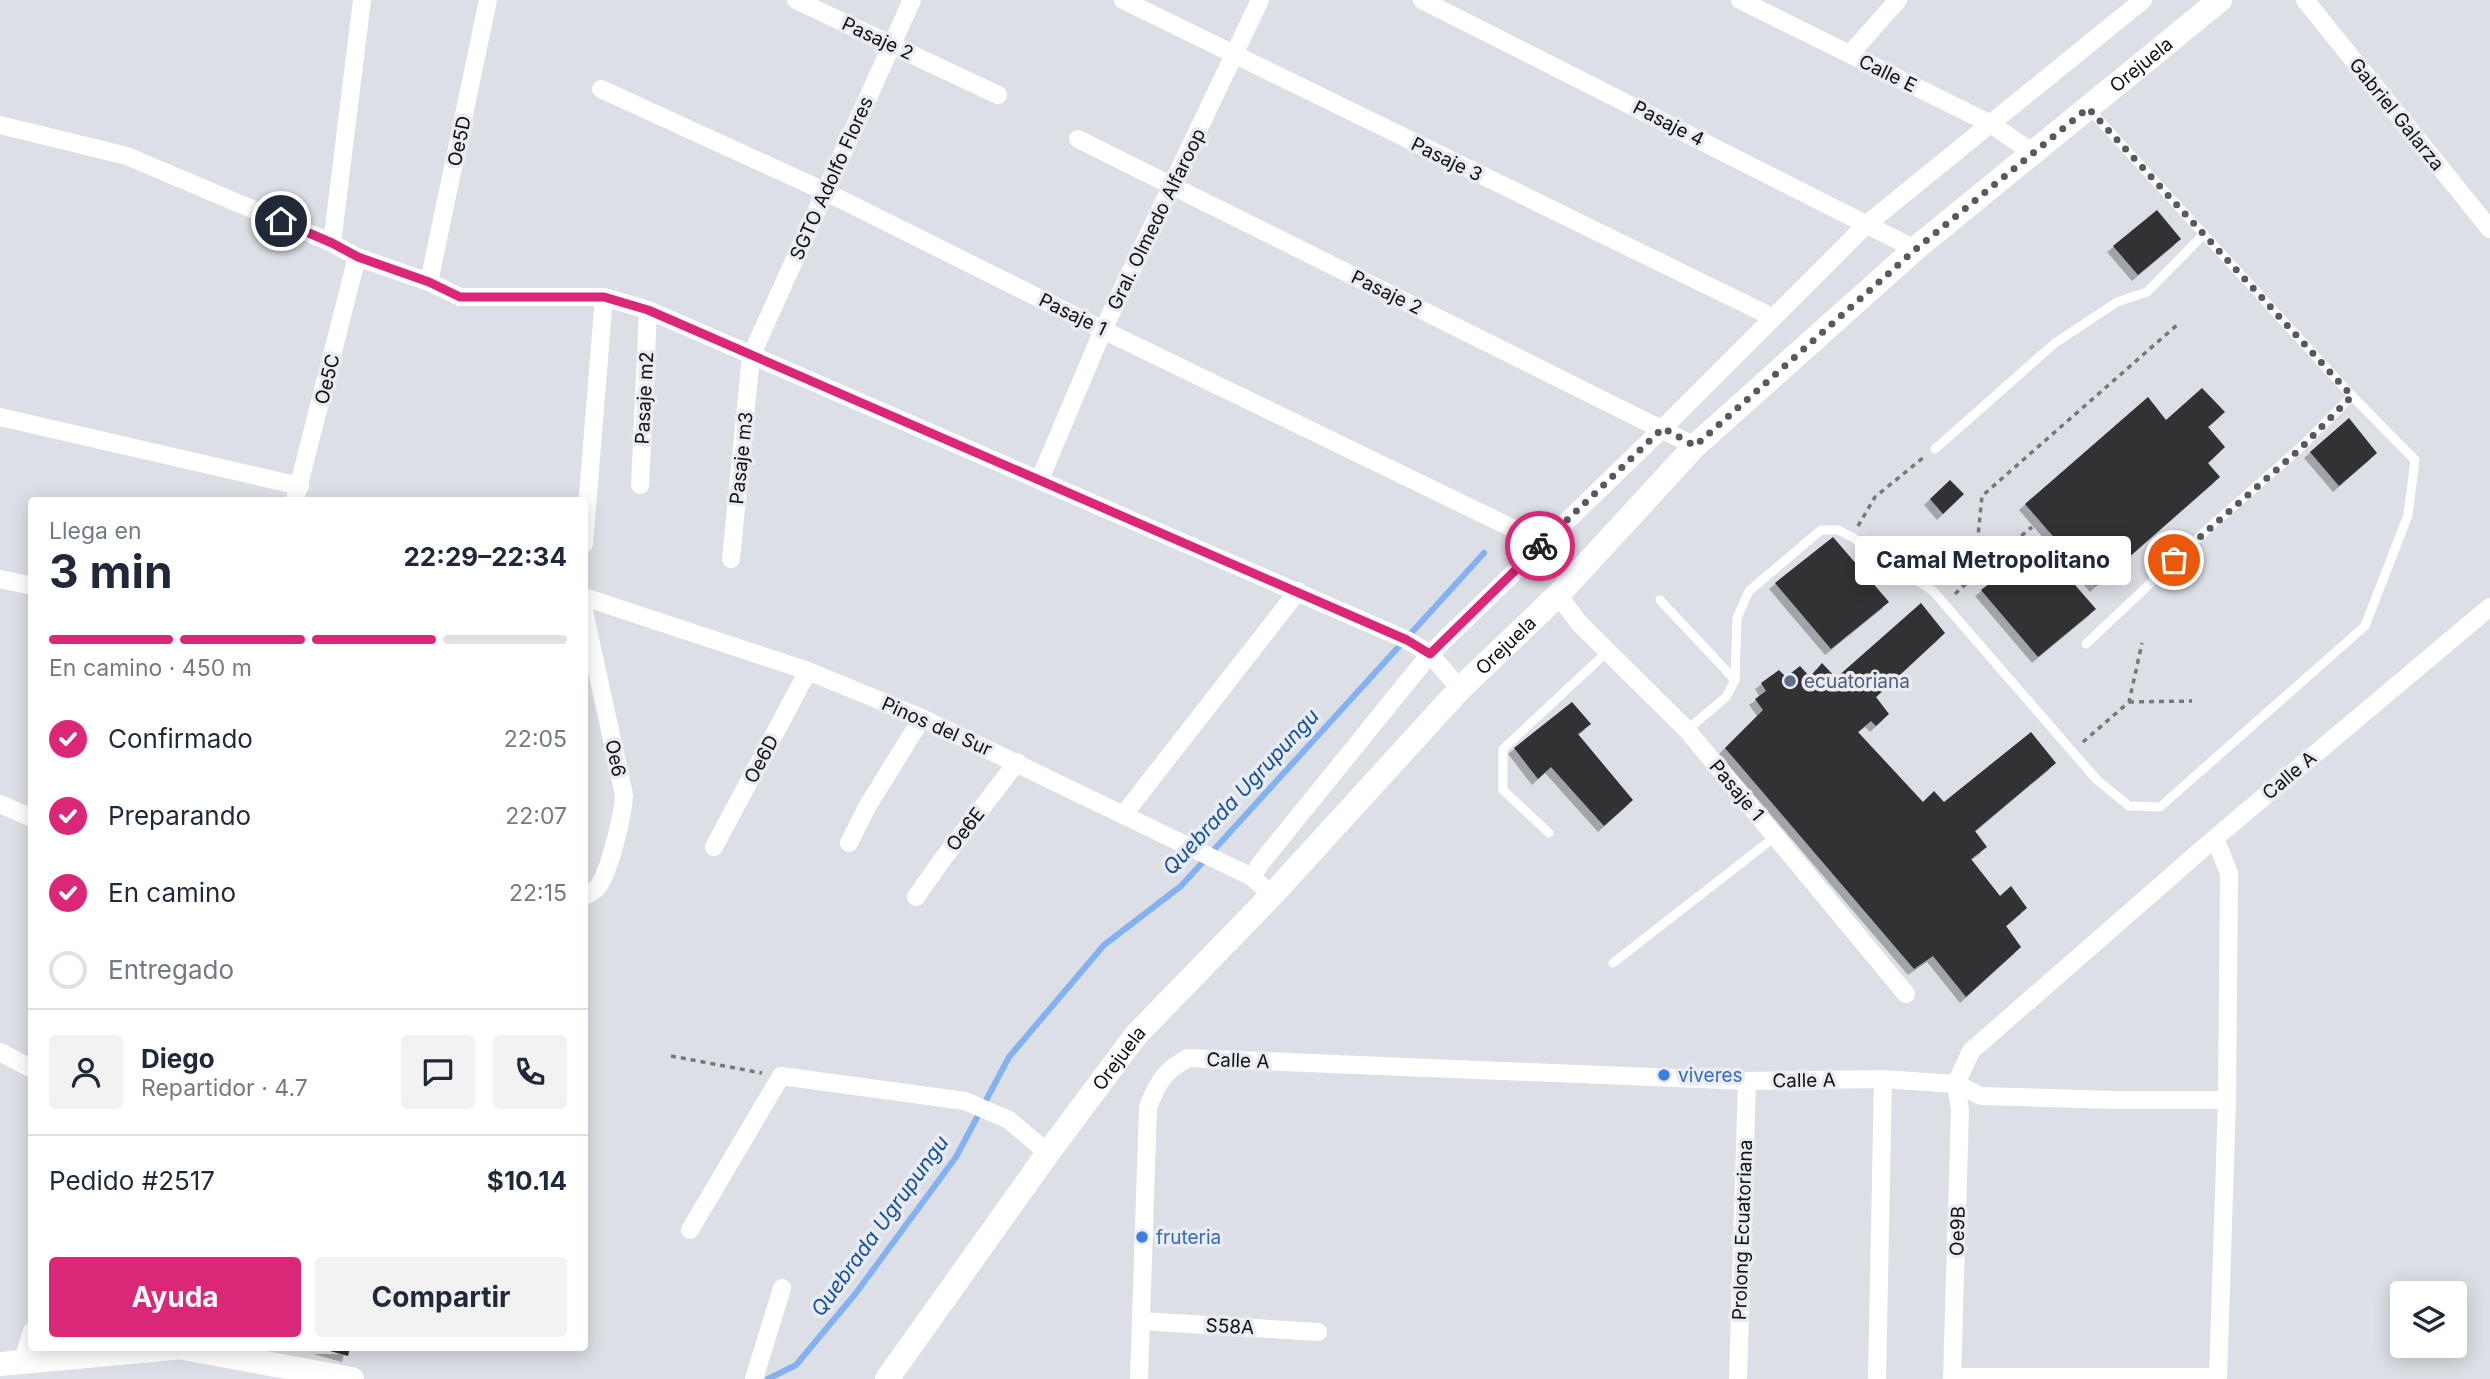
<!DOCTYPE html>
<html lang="es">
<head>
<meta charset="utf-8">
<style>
	body { margin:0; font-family:Inter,sans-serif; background:#f2f2f3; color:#1f2937; height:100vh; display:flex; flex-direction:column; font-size:26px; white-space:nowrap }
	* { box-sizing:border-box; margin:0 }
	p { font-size:23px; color:#747a83 }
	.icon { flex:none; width:38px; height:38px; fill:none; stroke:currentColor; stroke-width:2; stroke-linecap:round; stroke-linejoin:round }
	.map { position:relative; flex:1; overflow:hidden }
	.side { position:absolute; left:28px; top:497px; width:560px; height:854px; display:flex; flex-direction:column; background:#fff; border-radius:7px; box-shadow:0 4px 18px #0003 }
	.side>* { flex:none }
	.tools { position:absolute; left:2390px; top:1281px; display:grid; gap:14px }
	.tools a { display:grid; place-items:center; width:77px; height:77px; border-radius:7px; background:#fff; box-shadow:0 4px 18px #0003; font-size:35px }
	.pin { position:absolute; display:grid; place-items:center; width:60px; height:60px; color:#fff; margin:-30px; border:4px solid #fff; border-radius:50%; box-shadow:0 2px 7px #0007 }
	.courier { position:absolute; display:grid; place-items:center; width:70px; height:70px; margin:-35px; border:5px solid #db2777; border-radius:50%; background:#fff; color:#222; box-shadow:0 2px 9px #0007 }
	.bubble { position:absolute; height:49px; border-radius:7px; background:#fff; box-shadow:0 4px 18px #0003; font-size:23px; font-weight:700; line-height:49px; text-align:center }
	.headline em { font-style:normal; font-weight:700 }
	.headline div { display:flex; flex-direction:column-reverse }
	.headline { display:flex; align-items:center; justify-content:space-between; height:119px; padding:0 21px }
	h1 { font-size:46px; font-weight:700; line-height:52px }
	.bar { display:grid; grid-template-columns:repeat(4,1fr); gap:10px 7px; align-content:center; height:84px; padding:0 21px }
	.bar i { height:9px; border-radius:5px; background:#e0e1e3 }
	.bar .selected { background:#db2777 }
	.bar p { grid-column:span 4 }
	.line { display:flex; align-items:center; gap:18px; padding:0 21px; border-top:2px solid #e0e1e3 }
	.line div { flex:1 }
	.round { display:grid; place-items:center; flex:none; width:74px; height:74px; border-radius:7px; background:#f2f2f3 }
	ol { padding:0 21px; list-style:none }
	li { display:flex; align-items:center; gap:21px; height:77px }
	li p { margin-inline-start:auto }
	li .icon { padding:7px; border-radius:50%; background:#db2777; color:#fff; stroke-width:4 }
	li:last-child { color:#747a83 }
	li i { width:38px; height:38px; border:4px solid #e0e1e3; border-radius:50% }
	.action { display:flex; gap:14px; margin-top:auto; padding:14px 21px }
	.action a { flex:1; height:80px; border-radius:7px; background:#db2777; color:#fff; font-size:28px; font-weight:700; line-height:80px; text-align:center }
	.action a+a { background:#f2f2f3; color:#1f2937 }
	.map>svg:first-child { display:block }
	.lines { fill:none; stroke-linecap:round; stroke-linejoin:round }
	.stream { stroke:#83b1f1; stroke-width:6 }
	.building { fill:#313035; filter:url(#shadow) }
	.path { stroke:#75777b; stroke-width:3.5; stroke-dasharray:5 5; stroke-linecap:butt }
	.lane { stroke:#fff; stroke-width:9 }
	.street { stroke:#fff; stroke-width:18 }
	.secondary { stroke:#fff; stroke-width:24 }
	.done { stroke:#58595d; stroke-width:7; stroke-dasharray:0 12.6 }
	.route { stroke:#db2777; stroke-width:9 }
	.service-dot { fill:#5c6f8a; stroke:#e9ecf3; stroke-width:2.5 }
	.shop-dot { fill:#3f7fe0; stroke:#e9ecf3; stroke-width:2.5 }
	.labels { text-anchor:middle; stroke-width:7; stroke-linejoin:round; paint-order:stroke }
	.street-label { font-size:19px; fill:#111114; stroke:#e9ecf3 }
	.service-label { font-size:19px; fill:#4e5e75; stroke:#e9ecf3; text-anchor:start }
	.shop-label { font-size:19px; fill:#366cbe; stroke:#e9ecf3; text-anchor:start }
	.water-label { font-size:21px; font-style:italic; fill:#16519c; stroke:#e9ecf3 }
</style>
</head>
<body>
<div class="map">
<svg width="2490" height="1379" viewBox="0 0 2490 1379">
	<defs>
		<filter id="shadow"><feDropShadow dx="-6" dy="6" stdDeviation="0" flood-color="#0004"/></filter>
	</defs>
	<rect width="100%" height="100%" fill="#dcdfe5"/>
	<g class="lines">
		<polyline class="stream" points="768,1379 796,1365 856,1293 956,1157 1009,1057 1104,945 1181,886 1484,553"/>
	</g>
	<g class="building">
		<polygon points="2157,210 2181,239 2138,275 2113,246"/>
		<polygon points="2202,388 2225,412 2208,427 2225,447 2208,463 2220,477 2096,586 2025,504 2148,397 2166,420"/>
		<polygon points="2349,418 2377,453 2339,486 2310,452"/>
		<polygon points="1950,480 1964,494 1943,514 1930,499"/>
		<polygon points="1833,537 1889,602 1831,649 1775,583"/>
		<polygon points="2040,545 2096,609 2038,657 1981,590"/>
		<polygon points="1921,603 1945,633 1876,697 1889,714 1876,726 1871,721 1858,732 1923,802 1934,791 1944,802 2031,732 2056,763 1975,831 1987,847 1971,859 2000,896 2011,886 2027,908 2006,926 2021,947 1966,997 1933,956 1914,969 1725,748 1763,710 1755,699 1766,691 1761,683 1779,670 1786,677 1800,666 1810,677 1822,663 1836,678"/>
		<polygon points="1572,702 1591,724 1578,734 1633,800 1604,826 1551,767 1538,779 1514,748"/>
		<polygon points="319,1348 350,1348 348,1356"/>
	</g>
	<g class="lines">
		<g class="path">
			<polyline points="1858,526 1875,497 1924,457"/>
			<polyline points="1975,574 2032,527"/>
			<polyline points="1955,594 1974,576 1982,496 2177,325"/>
			<polyline points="2129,702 2192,701"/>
			<polyline points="2083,742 2129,702 2142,643"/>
			<polyline points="671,1056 762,1073"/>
		</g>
		<g class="lane">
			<polyline points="1935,449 2055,343 2117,302 2147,292 2204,234"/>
			<polyline points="1660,600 1735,680"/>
			<polyline points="2086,644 2210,527 2300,448 2352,396"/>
			<polyline points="1687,730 1726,697 1735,680 1737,618 1749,591 1821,530 1838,530 1852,537 1933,591 2097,780 2129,806 2160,807 2365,626 2408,515 2415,460 2352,396 2089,109"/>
			<polyline points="1549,833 1503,790 1503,749 1608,651"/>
			<polyline points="1613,963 1776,836"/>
		</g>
		<g class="street">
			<polyline points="796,0 998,95"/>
			<polyline points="1123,0 1772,317"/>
			<polyline points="1422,0 1915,249"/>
			<polyline points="1740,0 1991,124 2033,153"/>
			<polyline points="2305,0 2490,229"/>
			<polyline points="1850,54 1898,0"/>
			<polyline points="601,89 824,191 1103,330 1543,543"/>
			<polyline points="0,125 127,156 332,243 357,257 429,282 460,297 604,297 648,310 1407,640 1430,654 1460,689"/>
			<polyline points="1078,139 1695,446"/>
			<polyline points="332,243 362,0"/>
			<polyline points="429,282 488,0"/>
			<polyline points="0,417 300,486"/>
			<polyline points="1040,479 1103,330 1260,0"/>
			<polyline points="640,485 648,310"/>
			<polyline points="295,500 357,257"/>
			<polyline points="584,544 604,297"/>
			<polyline points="731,559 751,356 912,0"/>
			<polyline points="0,579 32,586"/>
			<polyline points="1558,595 1579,623 1687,730 1906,994"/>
			<polyline points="584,597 808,671 922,718 1252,877 1272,895"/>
			<path d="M584,611L624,795C623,815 610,870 598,887C594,891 590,894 584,896"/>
			<polyline points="0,804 32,818"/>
			<polyline points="1124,814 1298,591"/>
			<polyline points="2215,838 2229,873 2227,1100 2218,1379"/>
			<polyline points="849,843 867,807 922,718"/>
			<polyline points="714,847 808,671"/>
			<polyline points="1252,877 1260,864 1430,654 1663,428 1867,224 2143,0"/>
			<polyline points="916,897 942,860 1017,762"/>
			<polyline points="0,1052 32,1069"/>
			<polyline points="1956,1084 1981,1096 2115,1100 2227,1100"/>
			<polyline points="690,1230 781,1076 965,1101 1009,1120 1048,1153"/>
			<polyline points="1141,1321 1318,1332"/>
			<polyline points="22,1363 32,1331"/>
			<polyline points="1952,1377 2218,1377"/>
			<polyline points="754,1379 782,1288"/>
			<path d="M1139,1379L1148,1107C1158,1082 1164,1071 1188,1058L1747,1081L1883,1079L1956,1084L1971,1051L2215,838L2490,607"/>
			<polyline points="1738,1379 1747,1081"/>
			<polyline points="1877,1379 1883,1079"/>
			<polyline points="1952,1379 1960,1110 1956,1084"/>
		</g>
		<g class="secondary">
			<polyline points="183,1348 352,1379"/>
			<polyline points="0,1364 174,1348"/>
			<path id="s1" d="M887,1379L1048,1153L1136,1035L1272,895L1460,689L1558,595L1695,446L1915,249L2220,0"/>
		</g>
	</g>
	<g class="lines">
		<polyline class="done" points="1540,546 1663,428 1695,446 1916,249 2088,108 2352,396 2300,449 2174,560"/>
		<polyline class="route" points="281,221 332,243 358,257 429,282 460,297 604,297 648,310 1407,640 1430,654 1540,546"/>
	</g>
	<circle class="service-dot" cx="1790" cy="681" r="7"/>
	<g class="shop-dot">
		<circle cx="1664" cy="1075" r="7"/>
		<circle cx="1142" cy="1237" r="7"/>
	</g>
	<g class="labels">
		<g class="street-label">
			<text transform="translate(878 38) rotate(25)" y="7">Pasaje 2</text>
			<text dy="7" stroke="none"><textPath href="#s1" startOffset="1824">Orejuela</textPath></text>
			<text transform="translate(1888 73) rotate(26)" y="7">Calle E</text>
			<text transform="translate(2397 114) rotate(51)" y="7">Gabriel Galarza</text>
			<text transform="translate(1669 123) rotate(27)" y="7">Pasaje 4</text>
			<text transform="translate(459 141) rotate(-78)" y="7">Oe5D</text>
			<text transform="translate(1447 159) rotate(26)" y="7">Pasaje 3</text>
			<text transform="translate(831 178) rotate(-66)" y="7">SGTO Adolfo Flores</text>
			<text transform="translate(1156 219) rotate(-64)" y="7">Gral. Olmedo Alfaroop</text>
			<text transform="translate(1387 292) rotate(26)" y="7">Pasaje 2</text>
			<text transform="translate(1073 314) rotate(26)" y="7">Pasaje 1</text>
			<text transform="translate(327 379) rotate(-76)" y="7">Oe5C</text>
			<text transform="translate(644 398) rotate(-87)" y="7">Pasaje m2</text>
			<text transform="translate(741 458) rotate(-84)" y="7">Pasaje m3</text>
			<text dy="7" stroke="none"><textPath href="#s1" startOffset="962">Orejuela</textPath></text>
			<text transform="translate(937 726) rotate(24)" y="7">Pinos del Sur</text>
			<text transform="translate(616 758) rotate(78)" y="7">Oe6</text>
			<text transform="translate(761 759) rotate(-62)" y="7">Oe6D</text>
			<text transform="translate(2289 775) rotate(-40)" y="7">Calle A</text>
			<text transform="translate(1737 790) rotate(50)" y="7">Pasaje 1</text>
			<text transform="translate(965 829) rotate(-52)" y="7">Oe6E</text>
			<text dy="7" stroke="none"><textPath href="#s1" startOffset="396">Orejuela</textPath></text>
			<text transform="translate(1238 1060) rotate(2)" y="7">Calle A</text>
			<text transform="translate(1804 1080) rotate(-1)" y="7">Calle A</text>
			<text transform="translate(1742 1230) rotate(-88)" y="7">Prolong Ecuatoriana</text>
			<text transform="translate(1957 1231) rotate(-88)" y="7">Oe9B</text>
			<text transform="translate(1230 1326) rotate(3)" y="7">S58A</text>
		</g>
		<g class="service-label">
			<text x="1804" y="688">ecuatoriana</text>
		</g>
		<g class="shop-label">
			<text x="1678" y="1082">viveres</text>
			<text x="1156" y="1244">fruteria</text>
		</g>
		<g class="water-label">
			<text transform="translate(1241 792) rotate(-47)" y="7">Quebrada Ugrupungu</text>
			<text transform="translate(880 1226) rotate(-54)" y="7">Quebrada Ugrupungu</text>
		</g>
	</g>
</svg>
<div class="tools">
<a><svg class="icon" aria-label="layers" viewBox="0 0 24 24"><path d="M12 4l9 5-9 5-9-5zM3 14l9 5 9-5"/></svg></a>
</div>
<div class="pin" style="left:2174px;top:560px;background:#ea580c"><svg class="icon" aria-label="bag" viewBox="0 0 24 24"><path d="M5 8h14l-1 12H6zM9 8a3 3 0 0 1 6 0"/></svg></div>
<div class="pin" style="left:281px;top:221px;background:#1f2937"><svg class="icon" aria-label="home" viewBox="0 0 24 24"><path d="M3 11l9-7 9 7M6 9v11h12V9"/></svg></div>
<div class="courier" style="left:1540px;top:546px"><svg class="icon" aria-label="bike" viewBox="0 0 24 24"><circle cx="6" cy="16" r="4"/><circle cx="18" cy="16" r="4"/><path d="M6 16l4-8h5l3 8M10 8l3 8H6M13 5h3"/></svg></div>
<div class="bubble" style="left:1855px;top:536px;width:276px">Camal Metropolitano</div>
<section class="side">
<div class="headline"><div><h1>3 min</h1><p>Llega en</p></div><em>22:29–22:34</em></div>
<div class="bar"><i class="selected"></i><i class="selected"></i><i class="selected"></i><i></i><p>En camino · 450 m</p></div>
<ol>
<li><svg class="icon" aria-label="check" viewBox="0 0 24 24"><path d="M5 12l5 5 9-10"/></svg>Confirmado<p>22:05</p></li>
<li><svg class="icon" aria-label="check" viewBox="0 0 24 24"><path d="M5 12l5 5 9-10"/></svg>Preparando<p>22:07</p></li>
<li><svg class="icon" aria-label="check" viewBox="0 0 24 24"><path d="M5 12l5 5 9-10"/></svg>En camino<p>22:15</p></li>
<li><i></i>Entregado</li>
</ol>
<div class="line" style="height:126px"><a class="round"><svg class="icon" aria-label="person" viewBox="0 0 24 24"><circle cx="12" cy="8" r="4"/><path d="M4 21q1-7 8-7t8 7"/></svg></a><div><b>Diego</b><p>Repartidor · 4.7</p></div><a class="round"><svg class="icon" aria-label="chat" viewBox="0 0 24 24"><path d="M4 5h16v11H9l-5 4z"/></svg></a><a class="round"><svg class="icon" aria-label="phone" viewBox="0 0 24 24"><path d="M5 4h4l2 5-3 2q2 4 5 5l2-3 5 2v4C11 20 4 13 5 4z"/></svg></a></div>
<div class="line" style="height:91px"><div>Pedido #2517</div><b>$10.14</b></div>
<div class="action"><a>Ayuda</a><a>Compartir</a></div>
</section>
</div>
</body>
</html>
